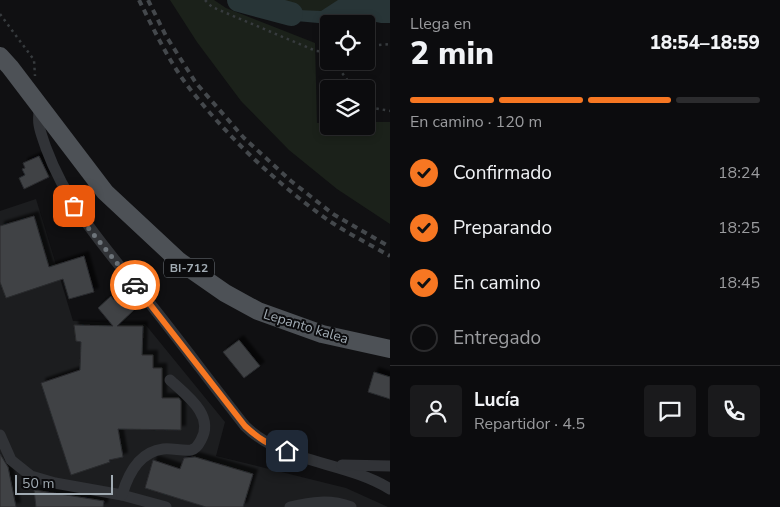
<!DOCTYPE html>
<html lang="es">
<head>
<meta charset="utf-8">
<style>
	body { margin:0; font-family:"Nunito Sans",sans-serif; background:#1a1a1c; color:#f1f3f6; height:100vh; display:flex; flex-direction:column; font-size:19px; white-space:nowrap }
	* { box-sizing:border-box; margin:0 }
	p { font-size:16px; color:#9a9b9e }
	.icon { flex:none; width:28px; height:28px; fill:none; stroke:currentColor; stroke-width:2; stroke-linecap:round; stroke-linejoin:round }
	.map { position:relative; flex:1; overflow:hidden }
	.sheet { display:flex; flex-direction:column; background:#0c0c0e; width:390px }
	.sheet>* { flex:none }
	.fabs { position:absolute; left:320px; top:15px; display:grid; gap:10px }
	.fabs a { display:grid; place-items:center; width:55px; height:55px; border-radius:5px; background:#0c0c0e; box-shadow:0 2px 8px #0003,0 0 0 1px #2c2c2e; font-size:25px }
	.scale { position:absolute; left:15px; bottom:12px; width:98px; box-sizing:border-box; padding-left:5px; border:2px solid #a1abb3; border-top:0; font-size:14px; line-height:18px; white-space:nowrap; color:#a1abb3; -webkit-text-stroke:4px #0b0b0d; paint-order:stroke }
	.pin { position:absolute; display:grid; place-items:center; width:42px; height:42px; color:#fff; margin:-21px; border-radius:10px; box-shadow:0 2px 8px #0006 }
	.courier { position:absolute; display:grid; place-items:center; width:50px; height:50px; margin:-25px; border:4px solid #f77722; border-radius:50%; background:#fff; color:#222; box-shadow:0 1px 6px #0007 }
	.summary em { font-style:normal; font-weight:800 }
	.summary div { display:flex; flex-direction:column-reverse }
	.summary { display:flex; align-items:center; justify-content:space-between; height:85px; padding:0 20px }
	h1 { font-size:32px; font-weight:800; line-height:38px }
	.bar { display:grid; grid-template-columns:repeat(4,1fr); gap:8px 5px; align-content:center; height:60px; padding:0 20px }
	.bar i { height:6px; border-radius:4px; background:#2c2c2e }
	.bar .active { background:#f77722 }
	.bar p { grid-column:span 4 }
	.line { display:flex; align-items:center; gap:12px; padding:0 20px; border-top:1px solid #2c2c2e }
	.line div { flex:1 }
	.round { display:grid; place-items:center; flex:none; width:52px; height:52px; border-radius:5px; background:#1a1a1c }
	ol { padding:0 20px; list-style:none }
	li { display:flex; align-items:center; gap:15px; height:55px }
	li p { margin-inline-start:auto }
	li .icon { padding:5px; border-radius:50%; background:#f77722; color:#111; stroke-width:4 }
	li:last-child { color:#9a9b9e }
	li i { width:28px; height:28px; border:2px solid #2c2c2e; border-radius:50% }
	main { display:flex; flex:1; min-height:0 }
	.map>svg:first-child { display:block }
	.built { fill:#1c1d1f }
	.green { fill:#1b211a }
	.water { fill:#283537 }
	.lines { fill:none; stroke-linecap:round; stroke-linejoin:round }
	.river { stroke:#283537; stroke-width:24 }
	.building { fill:#3f4245; stroke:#2a2b2e; filter:url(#shadow) }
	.path { stroke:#373b3e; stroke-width:2.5; stroke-dasharray:2.5 4; stroke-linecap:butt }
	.street { stroke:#313337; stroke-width:11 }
	.primary { stroke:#4d5156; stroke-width:18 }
	.rail { stroke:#44484c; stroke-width:4; stroke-dasharray:6 5; stroke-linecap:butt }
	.done { stroke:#6e757b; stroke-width:5; stroke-dasharray:0 9 }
	.route { stroke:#f77722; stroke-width:6 }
	.labels { text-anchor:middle; stroke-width:4; stroke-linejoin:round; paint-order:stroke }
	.shield { fill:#0b0b0d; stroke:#747b81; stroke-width:1 }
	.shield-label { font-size:12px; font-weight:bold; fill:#a1abb3 }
	.street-label { font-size:14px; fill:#a1abb3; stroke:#0b0b0d }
</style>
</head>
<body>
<main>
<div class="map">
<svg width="390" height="507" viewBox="0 0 390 507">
	<defs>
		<filter id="shadow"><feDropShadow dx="4.5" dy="-4.5" stdDeviation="1" flood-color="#0009"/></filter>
	</defs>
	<rect width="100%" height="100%" fill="#101012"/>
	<polygon class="built" points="36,199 73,321 145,324 225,422 216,456 346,488 388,507 0,507 0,211"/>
	<g class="green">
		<polygon points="170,0 214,0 226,8 315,43 317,123 329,123 329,126 366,126 366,122 390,122 390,224 337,189 289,150 241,101 197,42"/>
		<polygon points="268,0 390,0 325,18"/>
	</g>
	<polygon class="water" points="264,0 298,10 321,11 338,0 390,0 390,23 381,23 356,18 348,24 329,24 296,21 255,10"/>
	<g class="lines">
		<polyline class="river" points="239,0 291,14"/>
	</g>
	<g class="building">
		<polygon points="39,156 49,177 24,189 19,178 25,175 22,169 25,168 23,163"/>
		<polygon points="34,216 49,267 84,256 94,292 69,299 63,279 6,298 0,282 0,226"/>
		<polygon points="120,295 134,310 117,326 143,326 142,355 153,355 153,368 162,368 162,398 179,398 181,401 181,430 118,429 123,457 109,460 110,462 71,475 41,383 80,370 81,342 76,341 74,325 113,326 98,308 111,296 114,300"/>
		<polygon points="239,340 260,366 244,378 223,352"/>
		<polygon points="374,372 390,377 390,399 368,392"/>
		<polygon points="0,454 8,467 16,507 0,507"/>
		<polygon points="195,457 253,474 243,507 206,507 145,488 153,460 180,469 184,458"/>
		<polygon points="34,490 104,501 103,507 36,507"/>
	</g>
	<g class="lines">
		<g class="path">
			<polyline points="205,0 212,7 316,51 329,52"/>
			<polyline points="0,14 34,60 35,76"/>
			<polyline points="366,46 390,44"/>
			<polyline points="339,61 340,70 354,89"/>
			<polyline points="366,101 374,108 390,111"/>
		</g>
		<g class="street">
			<path d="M40,108C36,123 41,133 46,148C70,213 114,257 156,311C186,349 215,388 245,426C284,464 345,461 390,489"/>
			<polyline points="0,435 11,460 31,476 55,483 122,495 166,507"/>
			<polyline points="342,465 390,466"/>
			<path d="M122,495C128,474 139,452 163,449C172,448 182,451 191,450C196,449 199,444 201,440C215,415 186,395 170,380"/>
			<path d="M290,507C311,502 330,499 351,507"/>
		</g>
		<polyline class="primary" points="0,56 10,67 105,192 179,261 225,293 258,311 322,334 390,349"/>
		<g class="rail">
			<path d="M139,0C154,30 169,62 190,89C229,138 276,183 328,220C347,233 369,244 390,256"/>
			<polyline points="148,0 166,36 196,83 244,138 291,181 333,214 390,247"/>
		</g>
	</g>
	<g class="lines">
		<polyline class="done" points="74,206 89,229 135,285"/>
		<path class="route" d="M135,285L245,426C259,439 269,445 287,451"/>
	</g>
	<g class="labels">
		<rect class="shield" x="164" y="258.5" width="50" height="19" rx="4"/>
		<g class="shield-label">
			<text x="189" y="272">BI-712</text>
		</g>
		<g class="street-label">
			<text transform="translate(306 326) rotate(17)" y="5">Lepanto kalea</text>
		</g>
	</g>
</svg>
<div class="fabs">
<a><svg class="icon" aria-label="locate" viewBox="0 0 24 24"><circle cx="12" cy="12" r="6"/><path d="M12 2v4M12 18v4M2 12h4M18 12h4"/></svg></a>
<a><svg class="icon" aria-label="layers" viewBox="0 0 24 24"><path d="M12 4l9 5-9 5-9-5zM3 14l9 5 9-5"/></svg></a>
</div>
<div class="scale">50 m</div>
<div class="pin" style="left:74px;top:206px;background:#ea580c"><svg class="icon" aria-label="bag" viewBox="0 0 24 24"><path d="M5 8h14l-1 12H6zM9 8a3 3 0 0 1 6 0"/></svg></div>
<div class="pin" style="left:287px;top:451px;background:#1f2937"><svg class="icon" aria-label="home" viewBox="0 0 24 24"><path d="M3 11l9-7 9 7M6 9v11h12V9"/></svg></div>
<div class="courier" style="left:135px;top:285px"><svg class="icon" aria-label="car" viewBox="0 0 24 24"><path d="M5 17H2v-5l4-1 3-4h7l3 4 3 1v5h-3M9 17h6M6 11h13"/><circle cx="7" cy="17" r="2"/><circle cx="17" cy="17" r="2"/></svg></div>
</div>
<section class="sheet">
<div class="summary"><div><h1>2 min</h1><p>Llega en</p></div><em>18:54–18:59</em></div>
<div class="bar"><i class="active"></i><i class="active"></i><i class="active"></i><i></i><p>En camino · 120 m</p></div>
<ol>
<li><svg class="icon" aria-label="check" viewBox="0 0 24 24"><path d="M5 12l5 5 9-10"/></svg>Confirmado<p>18:24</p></li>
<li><svg class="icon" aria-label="check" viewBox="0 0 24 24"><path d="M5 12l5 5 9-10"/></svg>Preparando<p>18:25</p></li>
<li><svg class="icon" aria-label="check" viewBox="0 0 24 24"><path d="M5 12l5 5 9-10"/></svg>En camino<p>18:45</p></li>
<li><i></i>Entregado</li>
</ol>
<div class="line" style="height:90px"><a class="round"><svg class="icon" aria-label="person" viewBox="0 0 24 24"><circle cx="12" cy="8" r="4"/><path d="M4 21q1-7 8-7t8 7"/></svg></a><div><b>Lucía</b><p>Repartidor · 4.5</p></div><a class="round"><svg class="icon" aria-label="chat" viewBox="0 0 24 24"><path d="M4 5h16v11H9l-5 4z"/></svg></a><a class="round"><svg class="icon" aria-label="phone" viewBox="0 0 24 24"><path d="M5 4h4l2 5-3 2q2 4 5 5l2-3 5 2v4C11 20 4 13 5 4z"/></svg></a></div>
</section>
</main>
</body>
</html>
